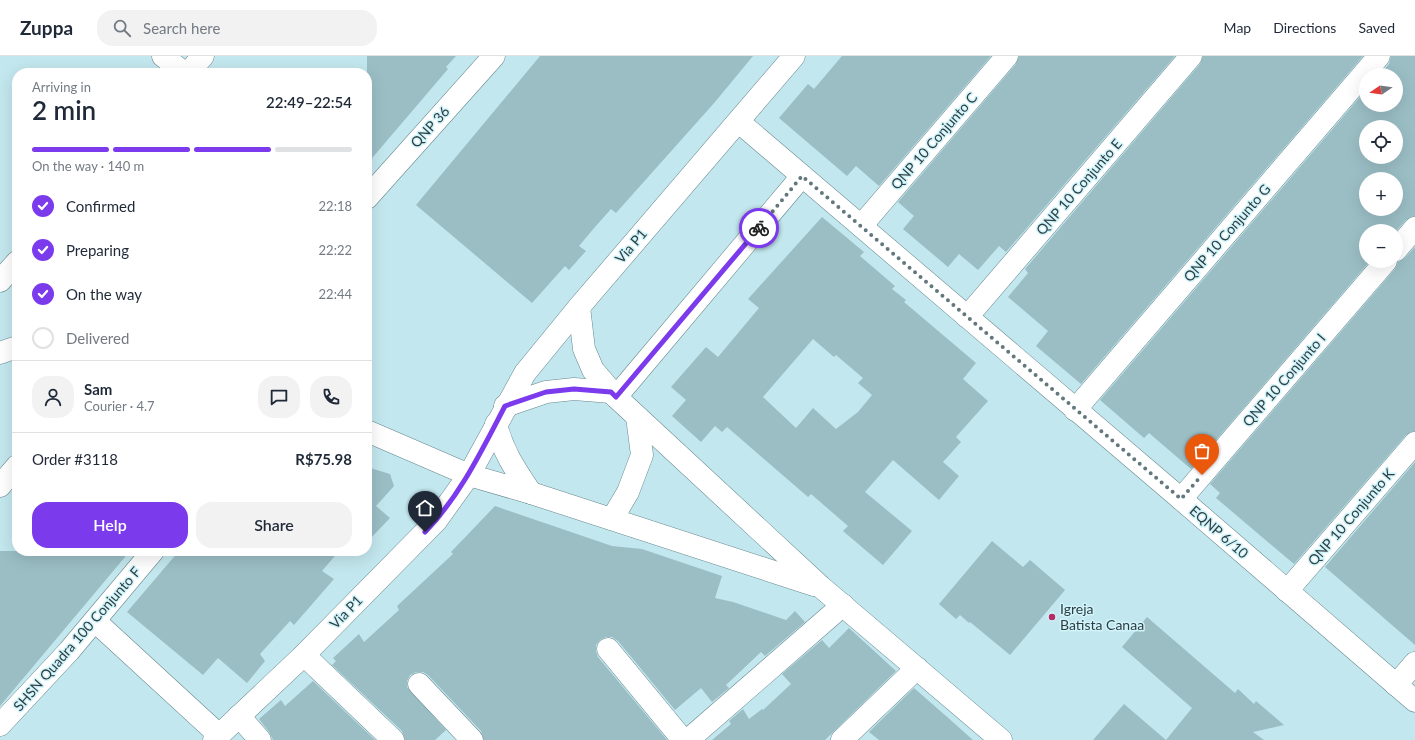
<!DOCTYPE html>
<html lang="en">
<head>
<meta charset="utf-8">
<style>
	body { margin:0; font-family:Lato,sans-serif; background:#f2f2f3; color:#1f2937; height:100vh; display:flex; flex-direction:column; font-size:15px; white-space:nowrap }
	* { box-sizing:border-box; margin:0 }
	p { font-size:13px; color:#747a83 }
	.icon { flex:none; width:22px; height:22px; fill:none; stroke:currentColor; stroke-width:2; stroke-linecap:round; stroke-linejoin:round }
	.map { position:relative; flex:1; overflow:hidden }
	.sheet { position:absolute; left:12px; top:12px; width:360px; height:488px; display:flex; flex-direction:column; background:#fff; border-radius:16px; box-shadow:0 4px 16px #0002 }
	.sheet>* { flex:none }
	.needle { width:26px; rotate:257deg }
	.tools { position:absolute; left:1359px; top:12px; display:grid; gap:8px }
	.tools a { display:grid; place-items:center; width:44px; height:44px; border-radius:50%; background:#fff; box-shadow:0 4px 16px #0002; font-size:20px }
	.pin { position:absolute; display:grid; place-items:center; width:34px; height:34px; color:#fff; margin:-41px -17px; border-radius:50% 50% 50% 0; rotate:-45deg; box-shadow:0 0 4px #0007 }
	.pin .icon { rotate:45deg }
	.courier { position:absolute; display:grid; place-items:center; width:40px; height:40px; margin:-20px; border:3px solid #7c3aed; border-radius:50%; background:#fff; color:#222; box-shadow:0 1px 5px #0007 }
	.overview em { font-style:normal; font-weight:600 }
	.overview div { display:flex; flex-direction:column-reverse }
	.overview { display:flex; align-items:center; justify-content:space-between; height:68px; padding:0 20px }
	h1 { font-size:26px; font-weight:600; line-height:30px }
	.bar { display:grid; grid-template-columns:repeat(4,1fr); gap:6px 4px; align-content:center; height:48px; padding:0 20px }
	.bar i { height:5px; border-radius:3px; background:#e0e1e3 }
	.bar .on { background:#7c3aed }
	.bar p { grid-column:span 4 }
	.line { display:flex; align-items:center; gap:10px; padding:0 20px; border-top:1px solid #e0e1e3 }
	.line div { flex:1 }
	.round { display:grid; place-items:center; flex:none; width:42px; height:42px; border-radius:16px; background:#f2f2f3 }
	ol { padding:0 20px; list-style:none }
	li { display:flex; align-items:center; gap:12px; height:44px }
	li p { margin-inline-start:auto }
	li .icon { padding:4px; border-radius:50%; background:#7c3aed; color:#fff; stroke-width:4 }
	li:last-child { color:#747a83 }
	li i { width:22px; height:22px; border:2px solid #e0e1e3; border-radius:50% }
	.primary-button { display:flex; gap:8px; margin-top:auto; padding:8px 20px }
	.primary-button a { flex:1; height:46px; border-radius:16px; background:#7c3aed; color:#fff; font-size:16px; font-weight:600; line-height:46px; text-align:center }
	.primary-button a+a { background:#f2f2f3; color:#1f2937 }
	header { display:flex; align-items:center; gap:24px; box-sizing:border-box; height:56px; padding:0 20px; background:#fff; border-bottom:1px solid #e0e1e3 }
	header strong { font-size:19px }
	nav { display:flex; gap:22px; margin-inline-start:auto; font-size:14px }
	.search { width:280px; height:36px; background:#f2f2f3; display:flex; align-items:center; gap:10px; box-sizing:border-box; padding:0 14px; border-radius:16px; color:#747a83; font-size:15px }
	.map>svg:first-child { display:block }
	.building { fill:#9bbec5; fill-rule:evenodd }
	.lines { fill:none; stroke-linecap:round; stroke-linejoin:round }
	.minor-casing { stroke:#66878d; stroke-width:23 }
	.minor { stroke:#fff; stroke-width:22 }
	.done { stroke:#63787d; stroke-width:4; stroke-dasharray:0 7.2 }
	.route { stroke:#7c3aed; stroke-width:5 }
	.poi-dot { fill:#b62b66; stroke:#d0f4fb; stroke-width:1.5 }
	.labels { text-anchor:middle; stroke-width:3; stroke-linejoin:round; paint-order:stroke }
	.street-label { font-size:14px; fill:#2f3d40; stroke:#d0f4fb }
	.poi-label { font-size:14px; fill:#2f3d40; stroke:#d0f4fb; text-anchor:start }
</style>
</head>
<body>
<header>
<strong>Zuppa</strong>
<div class="search"><svg class="icon" aria-label="search" viewBox="0 0 24 24"><circle cx="10" cy="10" r="6"/><path d="M15 15l6 6"/></svg>Search here</div>
<nav><a>Map</a><a>Directions</a><a>Saved</a></nav>
</header>
<div class="map">
<svg width="1415" height="684" viewBox="0 0 1415 684">
	<rect width="100%" height="100%" fill="#c3e7ee"/>
	<g class="building">
		<polygon points="367,0 456,0 446,11 448,13 367,108"/>
		<polygon points="540,0 753,0 715,46 616,157 611,153 595,171 579,190 586,195 569,214 565,210 532,247 416,149"/>
		<polygon points="842,0 991,0 879,130 856,110 847,120 779,62 808,28 814,33"/>
		<polygon points="1019,0 1175,0 1006,196 999,190 978,214 959,198 948,211 903,173 914,160 898,146 1016,8"/>
		<polygon points="1203,0 1363,0 1081,328 1036,290 1048,275 1008,241 1028,217 1025,213 1200,8"/>
		<path d="M1391,0H1415V160L1406,164L1396,175H1366V205H1370L1191,413L1149,377L1144,382L1100,344L1366,34V49H1396V19H1379L1389,8ZM1366,71H1396V101H1366ZM1366,123H1396V153H1366Z"/>
		<path d="M822,161L864,196L860,200L895,230L892,233L906,244L904,246L976,307L963,323L988,345L956,381L961,386L943,406L959,420L939,444L893,404L865,436L912,475L883,509L843,475L848,470L811,438L808,441L727,371L722,376L715,370L701,386L672,360L686,344L671,331L706,291L718,301L759,252L748,243ZM813,283L834,301L836,299L863,322L858,327L872,339L858,356L836,373L813,352L796,372L763,341Z"/>
		<polygon points="1415,191 1415,375 1406,379 1294,508 1216,442 1220,437 1210,428 1395,213 1398,206 1405,202"/>
		<polygon points="1415,406 1415,589 1325,511"/>
		<polygon points="367,411 390,418 394,430 376,450 390,462 367,486"/>
		<polygon points="495,450 612,490 642,493 722,520 715,542 733,546 786,564 795,555 805,566 765,600 761,596 726,629 729,632 712,646 701,632 675,654 618,585 612,581 606,581 600,584 596,589 596,595 598,601 667,684 484,684 481,675 428,619 423,616 416,616 410,619 407,625 407,631 446,674 435,684 405,684 402,675 332,609 336,605 333,602 359,578 364,586 399,554 397,550 453,498 451,496"/>
		<polygon points="992,485 1023,511 1030,504 1065,534 1010,599 970,566 969,567 960,559 956,563 939,548"/>
		<polygon points="0,495 130,495 0,650"/>
		<polygon points="179,495 339,495 322,515 334,523 294,569 290,565 260,598 265,605 247,627 218,602 203,619 127,556"/>
		<polygon points="1147,561 1235,637 1238,633 1254,648 1256,645 1284,669 1253,676 1264,684 1093,684 1124,648 1166,684 1192,652 1122,591"/>
		<polygon points="849,572 896,615 825,684 712,684 731,668 729,665 743,653 749,663 762,653 763,654 791,628 782,618 822,584 829,592"/>
		<polygon points="313,625 375,684 273,684 269,676 259,663 281,644 285,650"/>
		<polygon points="914,632 946,660 973,684 879,684 869,676"/>
	</g>
	<g class="lines">
		<defs>
			<g id="minor">
				<polyline points="163,0 184,17"/>
				<polyline points="188,17 203,0"/>
				<polyline points="739,66 1181,443 1415,645"/>
				<polyline points="367,142 494,0"/>
				<polyline points="861,170 1007,0"/>
				<polyline points="1396,194 1415,172"/>
				<polyline points="0,225 17,206"/>
				<polyline points="579,251 584,293 593,314 616,341 821,531 1001,684"/>
				<polyline points="967,261 1191,0"/>
				<polyline points="0,297 17,291"/>
				<polyline points="616,341 802,120"/>
				<polyline points="505,350 546,336 574,333 611,336"/>
				<polyline points="1075,354 1379,0"/>
				<path d="M496,368C503,396 515,413 531,437"/>
				<polyline points="367,375 469,419 531,437 814,529"/>
				<polyline points="0,430 17,410"/>
				<polyline points="1181,443 1386,205"/>
				<polyline points="612,463 628,436 642,399 637,361"/>
				<polyline points="1287,535 1415,387"/>
				<polyline points="95,565 219,679"/>
				<polyline points="608,593 683,684"/>
				<polyline points="304,599 393,684"/>
				<polyline points="419,628 472,684"/>
				<polyline points="1396,629 1415,607"/>
				<polyline points="239,660 260,684"/>
				<polyline points="0,669 69,595 153,495"/>
				<polyline points="214,684 304,599 436,465 469,419 525,317 579,251 794,0"/>
				<polyline points="688,684 843,549"/>
				<polyline points="842,684 917,612"/>
			</g>
		</defs>
		<use href="#minor" class="minor-casing"/>
		<use href="#minor" class="minor"/>
	</g>
	<g class="lines">
		<polyline class="done" points="759,172 802,120 1181,443 1202,419"/>
		<path class="route" d="M425,476C460,440 482,394 505,350L546,336L574,333L611,336L616,341L759,172"/>
	</g>
	<circle class="poi-dot" cx="1052" cy="561" r="4"/>
	<g class="labels">
		<g class="street-label">
			<text transform="translate(430 71) rotate(-48)" y="5">QNP 36</text>
			<text transform="translate(934 85) rotate(-49)" y="5">QNP 10 Conjunto C</text>
			<text transform="translate(1079 131) rotate(-49)" y="5">QNP 10 Conjunto E</text>
			<text transform="translate(1227 177) rotate(-49)" y="5">QNP 10 Conjunto G</text>
			<text transform="translate(631 190) rotate(-49)" y="5">Via P1</text>
			<text transform="translate(1284 324) rotate(-49)" y="5">QNP 10 Conjunto I</text>
			<text transform="translate(1351 461) rotate(-49)" y="5">QNP 10 Conjunto K</text>
			<text transform="translate(1219 476) rotate(41)" y="5">EQNP 6/10</text>
			<text transform="translate(346 556) rotate(-46)" y="5">Via P1</text>
			<text transform="translate(77 583) rotate(-49)" y="5">SHSN Quadra 100 Conjunto F</text>
		</g>
		<g class="poi-label">
			<text x="1060" y="558">Igreja<tspan x="1060" dy="16">Batista Canaa</tspan></text>
		</g>
	</g>
</svg>
<div class="tools">
<a><svg class="needle" viewBox="-14 -14 28 28"><path d="M0-13l5 13h-10z" fill="#e53935"/><path d="M0 13l5-13h-10z" fill="#747a83"/></svg></a>
<a><svg class="icon" aria-label="locate" viewBox="0 0 24 24"><circle cx="12" cy="12" r="6"/><path d="M12 2v4M12 18v4M2 12h4M18 12h4"/></svg></a>
<a>+</a>
<a>−</a>
</div>
<div class="pin" style="left:1202px;top:419px;background:#ea580c"><svg class="icon" aria-label="bag" viewBox="0 0 24 24"><path d="M5 8h14l-1 12H6zM9 8a3 3 0 0 1 6 0"/></svg></div>
<div class="pin" style="left:425px;top:476px;background:#1f2937"><svg class="icon" aria-label="home" viewBox="0 0 24 24"><path d="M3 11l9-7 9 7M6 9v11h12V9"/></svg></div>
<div class="courier" style="left:759px;top:172px"><svg class="icon" aria-label="bike" viewBox="0 0 24 24"><circle cx="6" cy="16" r="4"/><circle cx="18" cy="16" r="4"/><path d="M6 16l4-8h5l3 8M10 8l3 8H6M13 5h3"/></svg></div>
<section class="sheet">
<div class="overview"><div><h1>2 min</h1><p>Arriving in</p></div><em>22:49–22:54</em></div>
<div class="bar"><i class="on"></i><i class="on"></i><i class="on"></i><i></i><p>On the way · 140 m</p></div>
<ol>
<li><svg class="icon" aria-label="check" viewBox="0 0 24 24"><path d="M5 12l5 5 9-10"/></svg>Confirmed<p>22:18</p></li>
<li><svg class="icon" aria-label="check" viewBox="0 0 24 24"><path d="M5 12l5 5 9-10"/></svg>Preparing<p>22:22</p></li>
<li><svg class="icon" aria-label="check" viewBox="0 0 24 24"><path d="M5 12l5 5 9-10"/></svg>On the way<p>22:44</p></li>
<li><i></i>Delivered</li>
</ol>
<div class="line" style="height:72px"><a class="round"><svg class="icon" aria-label="person" viewBox="0 0 24 24"><circle cx="12" cy="8" r="4"/><path d="M4 21q1-7 8-7t8 7"/></svg></a><div><b>Sam</b><p>Courier · 4.7</p></div><a class="round"><svg class="icon" aria-label="chat" viewBox="0 0 24 24"><path d="M4 5h16v11H9l-5 4z"/></svg></a><a class="round"><svg class="icon" aria-label="phone" viewBox="0 0 24 24"><path d="M5 4h4l2 5-3 2q2 4 5 5l2-3 5 2v4C11 20 4 13 5 4z"/></svg></a></div>
<div class="line" style="height:52px"><div>Order #3118</div><b>R$75.98</b></div>
<div class="primary-button"><a>Help</a><a>Share</a></div>
</section>
</div>
</body>
</html>
